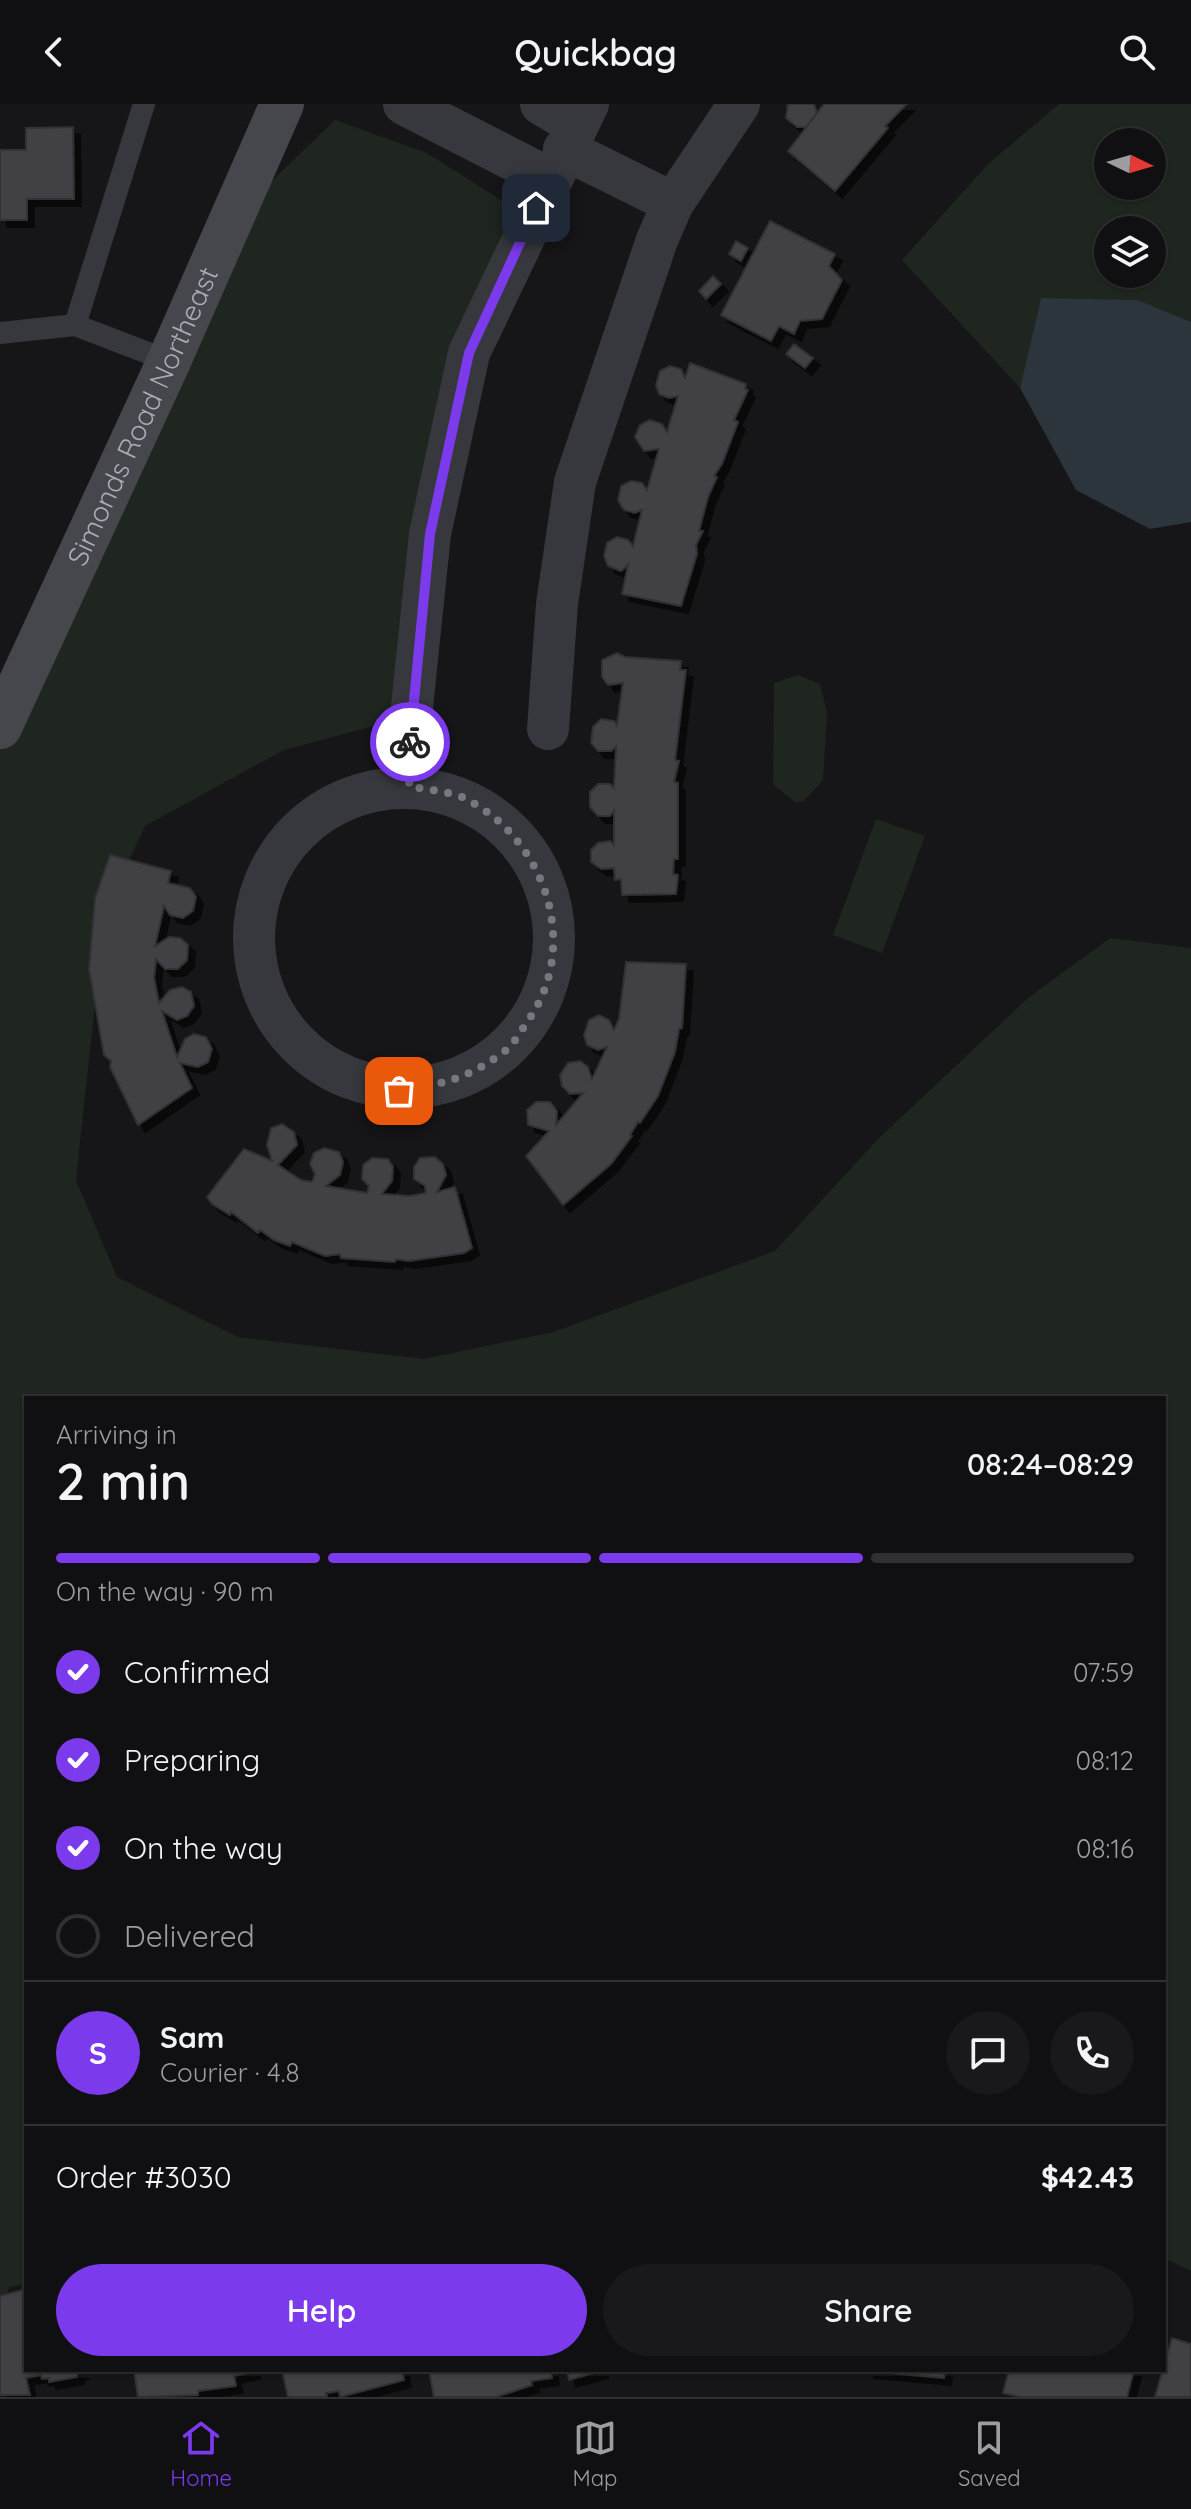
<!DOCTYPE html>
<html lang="en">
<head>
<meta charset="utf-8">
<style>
	body { margin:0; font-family:Quicksand,sans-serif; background:#19191b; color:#f1f3f6; height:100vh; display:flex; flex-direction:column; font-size:30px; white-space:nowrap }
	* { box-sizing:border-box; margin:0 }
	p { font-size:26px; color:#9c9d9f }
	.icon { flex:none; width:44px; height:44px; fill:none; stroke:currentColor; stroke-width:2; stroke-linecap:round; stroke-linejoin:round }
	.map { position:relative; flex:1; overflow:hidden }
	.sheet { position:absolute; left:24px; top:1292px; width:1142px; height:976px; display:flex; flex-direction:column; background:#101012; border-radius:0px; box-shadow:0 2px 6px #0004,0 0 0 2px #303032 }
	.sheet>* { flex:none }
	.needle { width:52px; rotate:95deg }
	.controls { position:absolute; left:1094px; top:24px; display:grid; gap:16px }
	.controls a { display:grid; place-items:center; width:72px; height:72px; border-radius:50%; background:#101012; box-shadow:0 2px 6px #0004,0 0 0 2px #303032; font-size:40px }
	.pin { position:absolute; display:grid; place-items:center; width:68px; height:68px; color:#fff; margin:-34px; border-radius:16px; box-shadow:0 4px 12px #0006 }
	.courier { position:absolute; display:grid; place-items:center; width:80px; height:80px; margin:-40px; border:6px solid #7c3aed; border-radius:50%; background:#fff; color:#222; box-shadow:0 2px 10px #0007 }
	.head em { font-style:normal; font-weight:600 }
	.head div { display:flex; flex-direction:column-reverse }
	.head { display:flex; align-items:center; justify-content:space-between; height:136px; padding:0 32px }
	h1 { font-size:52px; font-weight:600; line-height:60px }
	.bar { display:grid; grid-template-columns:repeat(4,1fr); gap:12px 8px; align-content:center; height:96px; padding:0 32px }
	.bar i { height:10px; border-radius:6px; background:#303032 }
	.bar .on { background:#7c3aed }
	.bar p { grid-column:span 4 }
	.line { display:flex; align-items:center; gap:20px; padding:0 32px; border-top:2px solid #303032 }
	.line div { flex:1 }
	.round { display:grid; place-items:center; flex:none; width:84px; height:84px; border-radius:42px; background:#19191b }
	ol { padding:0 32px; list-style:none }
	li { display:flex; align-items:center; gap:24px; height:88px }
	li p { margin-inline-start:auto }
	li .icon { padding:8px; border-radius:50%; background:#7c3aed; color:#fff; stroke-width:4 }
	li:last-child { color:#9c9d9f }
	li i { width:44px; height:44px; border:4px solid #303032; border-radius:50% }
	.action { display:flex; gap:16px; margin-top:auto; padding:16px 32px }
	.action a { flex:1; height:92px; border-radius:48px; background:#7c3aed; color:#fff; font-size:32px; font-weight:600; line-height:92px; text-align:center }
	.action a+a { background:#19191b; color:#f1f3f6 }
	header { display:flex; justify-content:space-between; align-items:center; height:104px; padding:0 32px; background:#101012; font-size:36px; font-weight:600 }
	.tabs { display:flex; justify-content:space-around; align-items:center; height:112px; border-top:2px solid #303032; background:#101012; font-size:22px; color:#9c9d9f }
	.tabs a { display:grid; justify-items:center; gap:4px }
	.tabs .on { color:#7c3aed }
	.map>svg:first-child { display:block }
	.green { fill:#1e261f; fill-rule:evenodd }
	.water { fill:#2c353c }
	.building { fill:#404145; stroke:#303034; stroke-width:2; filter:url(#shadow) }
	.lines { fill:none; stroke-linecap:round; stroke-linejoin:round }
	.lane { stroke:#37383d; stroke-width:22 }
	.street { stroke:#37383d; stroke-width:42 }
	.secondary { stroke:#45474d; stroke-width:44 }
	.done { stroke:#757880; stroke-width:8; stroke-dasharray:0 14.4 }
	.route { stroke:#7c3aed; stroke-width:10 }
	.labels { text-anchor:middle; stroke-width:7; stroke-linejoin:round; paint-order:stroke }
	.street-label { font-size:28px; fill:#a8adb8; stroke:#111113 }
</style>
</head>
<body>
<header><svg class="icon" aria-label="back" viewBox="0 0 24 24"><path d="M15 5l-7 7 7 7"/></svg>Quickbag<svg class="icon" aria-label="search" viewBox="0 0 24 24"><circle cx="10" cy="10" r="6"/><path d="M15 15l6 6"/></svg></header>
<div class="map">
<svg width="1191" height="2293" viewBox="0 0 1191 2293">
	<defs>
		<filter id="shadow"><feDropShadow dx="7" dy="7" stdDeviation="0" flood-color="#0009"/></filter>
	</defs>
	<rect width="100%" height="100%" fill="#161618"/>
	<g class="green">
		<path d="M1059,0H1191V218L1138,196L1041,194L1020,284L902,156L988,60ZM1108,38H1152V82H1108ZM1108,126H1152V170H1108Z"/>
		<polygon points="335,16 427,49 512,103 469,249 411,612 284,646 145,722 105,807 76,1076 117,1173 238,1233 424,1255 553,1228 775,1147 878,1035 1028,894 1110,834 1191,844 1191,2167 1164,2154 1164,1294 26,1294 26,2180 9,2183 0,2220 0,616 228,119"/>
		<polygon points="798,571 820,580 827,608 823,676 804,697 795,698 773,680 774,579"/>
		<polygon points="876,715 925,732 882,849 833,831"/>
	</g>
	<polygon class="water" points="1041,194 1138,196 1191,218 1191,418 1150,425 1076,386 1020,284"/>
	<g class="building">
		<polygon points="788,0 814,0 817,9 806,23 797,23 786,14"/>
		<polygon points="824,0 907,0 885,22 888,24 835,87 788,47"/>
		<polygon points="73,23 74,95 27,95 27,116 0,116 0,46 26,46 26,24"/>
		<polygon points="770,117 835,150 829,162 842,176 822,215 800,217 794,230 779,222 771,237 721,211"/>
		<polygon points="736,137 748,144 741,157 729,150"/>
		<polygon points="713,172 721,180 706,195 699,187"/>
		<polygon points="794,240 813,254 805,264 786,250"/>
		<polygon points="690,259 746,280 745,285 748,286 734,316 738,318 722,360 714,372 717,373 708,393 699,427 703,427 696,441 697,450 681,502 622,490 628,461 621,467 608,462 604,452 607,439 617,433 628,436 633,442 642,406 635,409 624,406 618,396 621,382 631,377 642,379 647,386 659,345 644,347 635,333 640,321 650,316 662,320 667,328 678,292 669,294 659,290 656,281 660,267 670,262 681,265 685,274"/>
		<polygon points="617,549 625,553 681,557 680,566 686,566 675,656 679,657 674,678 678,679 678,755 674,755 673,770 678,771 676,790 622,791 621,775 615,776 614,764 601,765 591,758 591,746 598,739 610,737 614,741 614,707 610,712 598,712 590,703 590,688 598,680 610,680 614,684 616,643 611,647 598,647 591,639 593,623 601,615 614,617 617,621 623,579 608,581 602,573 602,556"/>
		<polygon points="110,751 171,767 168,779 190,784 196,793 193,807 183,814 170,811 164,802 155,842 169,833 180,834 188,841 187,856 178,865 165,865 156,855 154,874 159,899 170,886 182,883 191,888 194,902 187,912 177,916 162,907 177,953 185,935 194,930 206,933 212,945 208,958 198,963 180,959 192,984 138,1021 110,963 111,957 104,951 89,865 95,794"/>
		<polygon points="626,858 686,860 682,924 679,925 675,948 658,992 640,1019 638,1018 630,1031 632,1032 611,1060 563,1101 526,1052 549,1027 528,1021 527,1006 536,998 550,998 557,1007 556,1021 583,989 570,990 562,982 560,971 568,959 580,957 588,963 592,975 607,943 598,946 587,941 584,931 589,916 599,911 609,916 614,926 619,915"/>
		<polygon points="282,1020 294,1028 297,1041 278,1061 301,1076 312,1078 315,1070 310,1060 314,1049 324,1044 339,1048 343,1058 340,1071 326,1082 367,1089 369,1082 362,1075 363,1061 372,1054 388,1055 393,1063 392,1077 382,1090 410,1092 426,1089 425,1082 414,1075 414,1063 420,1054 435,1053 443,1060 446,1071 437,1088 455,1083 472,1144 464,1149 409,1157 396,1155 395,1158 341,1154 340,1150 325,1152 292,1138 290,1142 274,1136 260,1126 258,1129 231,1108 230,1111 212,1100 207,1093 244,1045 272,1057 267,1041 271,1024"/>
		<polygon points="26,2185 26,2266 83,2268 77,2269 77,2273 49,2278 49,2274 42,2275 41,2271 26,2274 30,2291 0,2291 0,2192"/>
		<polygon points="1172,2234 1191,2240 1191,2293 1155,2293"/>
		<polygon points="134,2266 253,2266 253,2268 234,2272 236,2282 198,2287 198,2291 138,2293"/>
		<polygon points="282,2266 402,2266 404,2276 340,2293 339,2287 326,2289 327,2293 288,2293"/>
		<polygon points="429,2266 551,2266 552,2274 531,2277 532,2281 496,2293 434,2293"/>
		<polygon points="567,2266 601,2266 601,2267 569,2276"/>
		<polygon points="945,2266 944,2274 867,2267 867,2266"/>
		<polygon points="1009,2266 1134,2266 1127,2293 1020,2293 1003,2289"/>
	</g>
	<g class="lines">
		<g class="lane">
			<polyline points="75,221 144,0"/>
			<polyline points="0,229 75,221 169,257"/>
		</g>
		<g class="street">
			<polyline points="404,0 550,75"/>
			<polyline points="541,0 576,21"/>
			<polyline points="564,45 673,99"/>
			<polyline points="548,625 557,500 575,378 657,136 673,99 739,0"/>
			<polyline points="409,682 411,612 430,430 469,249 588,0"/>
			<circle cx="404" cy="834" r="150"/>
		</g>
		<path class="secondary" id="s1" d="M0,623L169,257L282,0"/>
	</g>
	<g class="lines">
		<path class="done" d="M399,987C443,980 468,975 505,947C514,940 521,927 527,918C581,844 547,738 468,696C452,687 427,686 409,682L410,638"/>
		<polyline class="route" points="410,638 430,430 469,249 536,104"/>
	</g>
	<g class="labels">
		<g class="street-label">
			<text dy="10" stroke="none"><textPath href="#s1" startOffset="342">Simonds Road Northeast</textPath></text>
		</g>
	</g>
</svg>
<div class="controls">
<a><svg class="needle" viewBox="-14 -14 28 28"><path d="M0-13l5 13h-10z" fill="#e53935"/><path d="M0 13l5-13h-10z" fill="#9c9d9f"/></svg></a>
<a><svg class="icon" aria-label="layers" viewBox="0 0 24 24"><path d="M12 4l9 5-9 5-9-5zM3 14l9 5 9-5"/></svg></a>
</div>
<div class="pin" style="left:399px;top:987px;background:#ea580c"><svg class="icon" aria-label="bag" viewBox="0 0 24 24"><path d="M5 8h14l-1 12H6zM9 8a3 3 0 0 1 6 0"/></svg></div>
<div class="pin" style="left:536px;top:104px;background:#1f2937"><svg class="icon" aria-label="home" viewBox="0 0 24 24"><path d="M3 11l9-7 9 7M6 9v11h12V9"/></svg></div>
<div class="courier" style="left:410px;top:638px"><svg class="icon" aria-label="bike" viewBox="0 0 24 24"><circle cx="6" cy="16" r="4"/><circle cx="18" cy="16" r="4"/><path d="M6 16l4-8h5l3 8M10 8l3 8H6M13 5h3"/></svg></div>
<section class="sheet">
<div class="head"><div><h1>2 min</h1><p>Arriving in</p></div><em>08:24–08:29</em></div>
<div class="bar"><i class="on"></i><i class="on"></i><i class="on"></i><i></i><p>On the way · 90 m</p></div>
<ol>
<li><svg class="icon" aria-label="check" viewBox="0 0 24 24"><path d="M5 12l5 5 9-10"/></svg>Confirmed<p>07:59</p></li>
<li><svg class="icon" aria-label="check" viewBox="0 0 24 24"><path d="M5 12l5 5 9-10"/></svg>Preparing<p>08:12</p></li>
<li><svg class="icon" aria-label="check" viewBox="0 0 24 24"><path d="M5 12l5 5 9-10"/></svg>On the way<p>08:16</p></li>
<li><i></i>Delivered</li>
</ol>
<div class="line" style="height:144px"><b class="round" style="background:#7c3aed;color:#fff">S</b><div><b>Sam</b><p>Courier · 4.8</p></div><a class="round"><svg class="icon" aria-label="chat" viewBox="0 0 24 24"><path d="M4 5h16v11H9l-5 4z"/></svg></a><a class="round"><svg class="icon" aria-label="phone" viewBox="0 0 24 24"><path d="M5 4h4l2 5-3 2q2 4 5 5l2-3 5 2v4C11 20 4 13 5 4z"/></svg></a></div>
<div class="line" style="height:104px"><div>Order #3030</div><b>$42.43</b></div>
<div class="action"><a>Help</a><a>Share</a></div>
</section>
</div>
<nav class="tabs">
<a class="on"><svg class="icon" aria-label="home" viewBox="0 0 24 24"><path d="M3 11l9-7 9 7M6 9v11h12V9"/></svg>Home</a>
<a><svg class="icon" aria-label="map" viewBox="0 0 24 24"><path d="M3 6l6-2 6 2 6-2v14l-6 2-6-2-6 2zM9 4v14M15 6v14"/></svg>Map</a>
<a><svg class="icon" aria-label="saved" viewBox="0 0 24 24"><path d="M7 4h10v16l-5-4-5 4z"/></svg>Saved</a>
</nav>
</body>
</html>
